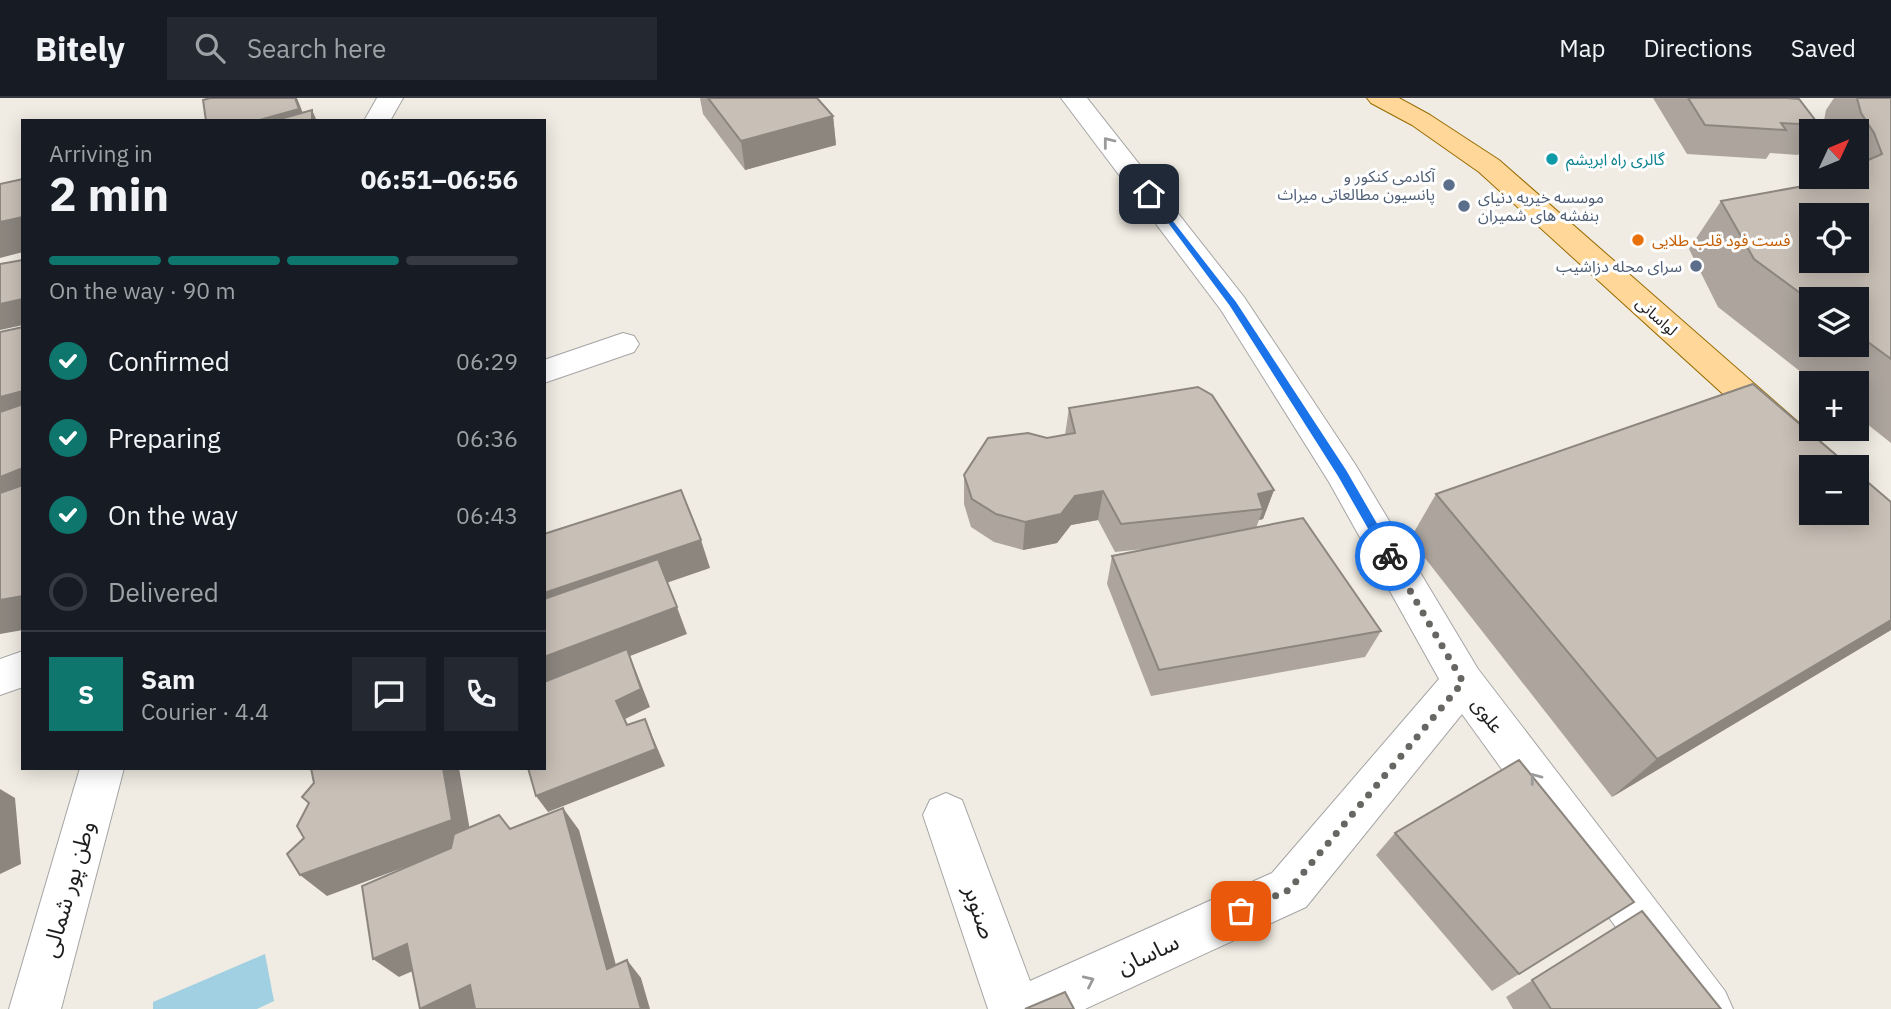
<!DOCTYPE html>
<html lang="en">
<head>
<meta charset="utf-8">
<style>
	body { margin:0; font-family:"IBM Plex Sans","Noto Sans Arabic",sans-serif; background:#242831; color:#f1f3f6; height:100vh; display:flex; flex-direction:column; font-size:26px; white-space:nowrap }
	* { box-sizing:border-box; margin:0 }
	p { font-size:23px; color:#9ea1a6 }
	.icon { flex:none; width:38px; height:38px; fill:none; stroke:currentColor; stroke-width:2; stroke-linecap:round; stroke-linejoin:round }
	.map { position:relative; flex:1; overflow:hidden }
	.panel { position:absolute; left:21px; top:21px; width:525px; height:651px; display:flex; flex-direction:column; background:#171b24; border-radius:0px; box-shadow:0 4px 18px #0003 }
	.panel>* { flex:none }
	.needle { width:46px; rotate:46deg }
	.tools { position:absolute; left:1799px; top:21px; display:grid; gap:14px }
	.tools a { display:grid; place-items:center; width:70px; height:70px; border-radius:0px; background:#171b24; box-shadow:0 4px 18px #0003; font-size:35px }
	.pin { position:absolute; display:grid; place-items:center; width:60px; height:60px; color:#fff; margin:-30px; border-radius:14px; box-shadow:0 4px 10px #0006 }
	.courier { position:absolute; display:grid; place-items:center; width:70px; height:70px; margin:-35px; border:5px solid #1a73e8; border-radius:50%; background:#fff; color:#222; box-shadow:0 2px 9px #0007 }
	.head em { font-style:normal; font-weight:700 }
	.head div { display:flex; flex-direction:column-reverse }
	.head { display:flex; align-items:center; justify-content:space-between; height:119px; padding:0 28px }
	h1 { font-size:46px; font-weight:700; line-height:52px }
	.bar { display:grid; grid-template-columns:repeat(4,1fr); gap:10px 7px; align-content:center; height:84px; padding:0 28px }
	.bar i { height:9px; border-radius:5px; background:#363941 }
	.bar .on { background:#0f766e }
	.bar p { grid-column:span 4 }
	.line { display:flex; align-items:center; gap:18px; padding:0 28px; border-top:2px solid #363941 }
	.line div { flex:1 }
	.round { display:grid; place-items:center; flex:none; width:74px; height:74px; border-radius:0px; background:#242831 }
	ol { padding:0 28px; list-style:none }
	li { display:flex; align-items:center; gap:21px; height:77px }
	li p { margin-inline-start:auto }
	li .icon { padding:7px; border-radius:50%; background:#0f766e; color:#fff; stroke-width:4 }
	li:last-child { color:#9ea1a6 }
	li i { width:38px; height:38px; border:4px solid #363941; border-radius:50% }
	header { display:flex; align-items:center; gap:42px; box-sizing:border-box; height:98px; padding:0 35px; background:#171b24; border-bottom:2px solid #363941 }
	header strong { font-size:33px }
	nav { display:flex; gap:38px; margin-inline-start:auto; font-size:24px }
	.search { width:490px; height:63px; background:#242831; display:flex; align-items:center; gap:18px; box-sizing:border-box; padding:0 24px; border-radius:0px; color:#9ea1a6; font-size:26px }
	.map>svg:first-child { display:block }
	.water { fill:#a0d0e1 }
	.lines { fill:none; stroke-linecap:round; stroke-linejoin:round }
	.minor-casing { stroke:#a5a5a5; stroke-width:2 }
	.major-casing { stroke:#986b00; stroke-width:2 }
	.minor { fill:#fff; fill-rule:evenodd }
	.major { fill:#ffd799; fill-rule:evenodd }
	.wall { fill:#aca49d; fill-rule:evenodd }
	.shaded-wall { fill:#8c867f }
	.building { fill:#c8bfb6; stroke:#8c867f; stroke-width:2; fill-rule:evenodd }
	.oneway { stroke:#9a9a9a }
	.route { fill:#1a73e8 }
	.done { stroke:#686663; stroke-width:7; stroke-dasharray:0 12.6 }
	.culture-dot { fill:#0f9aa8; stroke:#fff; stroke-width:2.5 }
	.service-dot { fill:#5c6f8a; stroke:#fff; stroke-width:2.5 }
	.food-dot { fill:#e8710a; stroke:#fff; stroke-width:2.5 }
	.labels { text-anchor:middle; stroke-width:6; stroke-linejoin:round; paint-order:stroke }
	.far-culture-label { font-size:16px; fill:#0d838f; stroke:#fff; text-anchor:start }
	.far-service-label { font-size:16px; fill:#4e5e75; stroke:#fff; text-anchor:end }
	.far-food-label { font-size:16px; fill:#c56008; stroke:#fff; text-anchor:start }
	.far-street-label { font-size:16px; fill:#1e1e1e; stroke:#fff }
	.street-label { font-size:19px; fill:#1e1e1e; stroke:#fff }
	.near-street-label { font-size:23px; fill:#1e1e1e; stroke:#fff }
</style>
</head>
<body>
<header>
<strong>Bitely</strong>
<div class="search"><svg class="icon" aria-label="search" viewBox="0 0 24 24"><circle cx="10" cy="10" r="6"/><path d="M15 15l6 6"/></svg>Search here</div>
<nav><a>Map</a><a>Directions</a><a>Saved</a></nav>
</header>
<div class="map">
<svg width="1891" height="911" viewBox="0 0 1891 911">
	<rect width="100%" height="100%" fill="#f0ece3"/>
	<polygon class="water" points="265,856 274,903 257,911 153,911 153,904"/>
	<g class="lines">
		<defs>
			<g id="minor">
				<polygon points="377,0 403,0 390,23 364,23"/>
				<polygon points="1061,0 1087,0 1244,199 1355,366 1478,571 1725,893 1733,911 1675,911 1462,616 1306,809 1085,911 988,911 923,717 930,702 946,695 962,702 1030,883 1272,775 1439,581 1329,384 1221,212"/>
				<polygon points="623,235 634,238 639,246 634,254 544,285 544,262"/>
				<polygon points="23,553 23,589 0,597 0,561"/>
				<polygon points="80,670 124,670 61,911 9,911"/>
			</g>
			<polygon id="major" points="1367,0 1399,0 1430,17 1499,62 1839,360 1844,369 1811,369 1811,376 1479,74 1412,27 1371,5"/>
		</defs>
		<use href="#minor" class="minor-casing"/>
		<use href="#major" class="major-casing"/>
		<use href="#minor" class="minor"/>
		<use href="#major" class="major"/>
	</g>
	<g class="wall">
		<polygon points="700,0 817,0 833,18 836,47 745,72 703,16"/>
		<polygon points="1653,0 1787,0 1819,27 1815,33 1811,33 1811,38 1798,57 1770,55 1766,61 1687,56"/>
		<path d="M1834,0H1891V345L1857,318V285H1815L1718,209L1689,151L1721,103L1857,79V33H1822L1826,12ZM1811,201H1857V247H1811Z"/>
		<polygon points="1069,310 1274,392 1263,421 1259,422 1256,430 1381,533 1365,559 1151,598 1107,486 1112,458 1153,450 1115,454 1098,422 1071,427 1057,445 1023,452 994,444 971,429 964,406 964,377 1047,340 1065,337"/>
		<polygon points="1436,396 1891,532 1612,699 1410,441"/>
		<polygon points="1395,735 1634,804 1492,893 1376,757"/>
		<polygon points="1642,813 1721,911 1513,911 1506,899"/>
	</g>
	<g class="shaded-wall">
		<polygon points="295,0 297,0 306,23 256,23"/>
		<polygon points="312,12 317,23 312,23"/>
		<polygon points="833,18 836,47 745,72 741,43"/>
		<polygon points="23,119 23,154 0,160 0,124"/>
		<polygon points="23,201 23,227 0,232 0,206"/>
		<polygon points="23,293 23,330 0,336 0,299"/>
		<polygon points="23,370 23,412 0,421 0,379"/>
		<polygon points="1274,392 1263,421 1259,422 1263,411 1258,396"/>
		<polygon points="1103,393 1098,422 1071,427 1057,445 1023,452 1025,424 1075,398"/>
		<polygon points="701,442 710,470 544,527 544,495"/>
		<polygon points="23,498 23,532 0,536 0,502"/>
		<polygon points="677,509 687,536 630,558 650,609 625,621 636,645 544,591 544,559"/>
		<polygon points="1891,522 1891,532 1612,699 1657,661"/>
		<polygon points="645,621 665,668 548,714 536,698"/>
		<polygon points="443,670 459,670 472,744 327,798 300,777"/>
		<polygon points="0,691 15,700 21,766 0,776"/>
		<polygon points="563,710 579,732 622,889 607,871"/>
		<polygon points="407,846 431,865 399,879 373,861"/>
		<polygon points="627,862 641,880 650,911 641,911"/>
		<polygon points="470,887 478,911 420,911"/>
	</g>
	<g class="building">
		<polygon points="210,0 295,0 299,11 256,23 206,23 203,2"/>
		<polygon points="708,0 817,0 833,18 741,43"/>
		<polygon points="1688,0 1787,0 1799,1 1819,27 1781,25 1786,32 1705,27"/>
		<path d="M1857,0H1891V261L1857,236V201H1811V203L1754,161L1721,103L1820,85L1833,79H1857V67L1882,56L1874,35L1861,15ZM1811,117H1857V163H1811Z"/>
		<polygon points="312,12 312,23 273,23"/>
		<polygon points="23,81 23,119 0,124 0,86"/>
		<polygon points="23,162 23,201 0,206 0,166"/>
		<polygon points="23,229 23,293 0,299 0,234"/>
		<polygon points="1753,286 1850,369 1811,369 1811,415 1857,415 1857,375 1891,404 1891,522 1657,661 1436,396"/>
		<polygon points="1198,289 1212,297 1274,392 1258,396 1263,411 1121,426 1103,393 1075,398 1061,416 1025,424 996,416 972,401 964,377 988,340 1028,335 1047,340 1075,335 1069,310"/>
		<polygon points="23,306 23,370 0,379 0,314"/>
		<polygon points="23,387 23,498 0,502 0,395"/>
		<polygon points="681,392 701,442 544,495 544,436"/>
		<polygon points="1303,420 1381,533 1159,572 1112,458"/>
		<polygon points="658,461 677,509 544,559 544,501"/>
		<polygon points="627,551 641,591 616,603 627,627 645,621 656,651 536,698 528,670 544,670 544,584"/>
		<polygon points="1519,662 1634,804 1519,876 1395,735"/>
		<polygon points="311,670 443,670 452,722 300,777 287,756 304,740 297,728 309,705 302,699 314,685"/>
		<polygon points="563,710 607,871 627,862 641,911 475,911 470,887 420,911 407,846 373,861 362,788 451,750 454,736 499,717 510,731"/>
		<polygon points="1642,813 1721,911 1551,911 1532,882"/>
		<polygon points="1065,894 1074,911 1025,911"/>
	</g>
	<defs><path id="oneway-chevron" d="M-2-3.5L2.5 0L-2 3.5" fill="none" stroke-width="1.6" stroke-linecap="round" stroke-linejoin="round" transform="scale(1.75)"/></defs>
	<g class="oneway">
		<use href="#oneway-chevron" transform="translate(1108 44) rotate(-128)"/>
		<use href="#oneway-chevron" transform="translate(1535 680) rotate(-127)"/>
		<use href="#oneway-chevron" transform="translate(1089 883) rotate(-25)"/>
	</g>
	<polygon class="route" points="1146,95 1151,95 1236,204 1346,372 1394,455 1394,462 1386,462 1338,378 1230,208"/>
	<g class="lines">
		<polyline class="done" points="1241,813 1289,792 1463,584 1390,458"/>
	</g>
	<circle class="culture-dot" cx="1552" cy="61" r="7"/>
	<g class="service-dot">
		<circle cx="1449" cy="87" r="7"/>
		<circle cx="1464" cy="108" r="7"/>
		<circle cx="1696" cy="168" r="7"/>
	</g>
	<circle class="food-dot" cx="1638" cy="142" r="7"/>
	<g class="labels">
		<g class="far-culture-label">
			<text x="1566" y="67">گالری راه ابریشم</text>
		</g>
		<g class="far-service-label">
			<text x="1435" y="84">آکادمی کنکور و<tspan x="1435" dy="18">پانسیون مطالعاتی میراث</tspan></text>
			<text x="1478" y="105" text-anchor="start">موسسه خیریه دنیای<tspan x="1478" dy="18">بنفشه های شمیران</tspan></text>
			<text x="1682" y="174">سرای محله دزاشیب</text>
		</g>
		<g class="far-food-label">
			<text x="1652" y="148">فست فود قلب طلایی</text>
		</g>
		<g class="far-street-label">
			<text transform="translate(1657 218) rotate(42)" y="6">لواسانی</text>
		</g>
		<g class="street-label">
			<text transform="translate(1488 617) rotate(53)" y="7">علوی</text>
		</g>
		<g class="near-street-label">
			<text transform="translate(68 791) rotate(-74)" y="8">وطن پور شمالی</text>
			<text transform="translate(980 814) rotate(71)" y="8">صنوبر</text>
			<text transform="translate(1148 856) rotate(-25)" y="8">ساسان</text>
		</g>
	</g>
</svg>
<div class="tools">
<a><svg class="needle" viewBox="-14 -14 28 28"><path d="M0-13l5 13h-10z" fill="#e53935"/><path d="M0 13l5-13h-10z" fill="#9ea1a6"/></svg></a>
<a><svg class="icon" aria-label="locate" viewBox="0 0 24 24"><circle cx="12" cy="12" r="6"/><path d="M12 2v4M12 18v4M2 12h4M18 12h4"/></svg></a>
<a><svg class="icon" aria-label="layers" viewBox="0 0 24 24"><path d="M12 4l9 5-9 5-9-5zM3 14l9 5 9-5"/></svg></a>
<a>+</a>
<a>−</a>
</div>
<div class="pin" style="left:1241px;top:813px;background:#ea580c"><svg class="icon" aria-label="bag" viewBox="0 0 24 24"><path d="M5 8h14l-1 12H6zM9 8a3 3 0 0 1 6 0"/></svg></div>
<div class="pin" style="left:1149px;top:96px;background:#1f2937"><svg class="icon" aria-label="home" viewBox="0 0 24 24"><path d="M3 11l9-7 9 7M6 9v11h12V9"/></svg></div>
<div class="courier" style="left:1390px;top:458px"><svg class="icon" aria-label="bike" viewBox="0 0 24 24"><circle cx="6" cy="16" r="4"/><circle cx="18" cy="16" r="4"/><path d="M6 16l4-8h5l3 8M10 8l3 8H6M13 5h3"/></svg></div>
<section class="panel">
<div class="head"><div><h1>2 min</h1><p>Arriving in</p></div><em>06:51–06:56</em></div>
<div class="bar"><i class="on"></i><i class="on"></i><i class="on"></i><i></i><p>On the way · 90 m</p></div>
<ol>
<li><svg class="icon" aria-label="check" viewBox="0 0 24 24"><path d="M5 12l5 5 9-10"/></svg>Confirmed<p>06:29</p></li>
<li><svg class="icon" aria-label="check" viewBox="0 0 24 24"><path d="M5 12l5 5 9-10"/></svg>Preparing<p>06:36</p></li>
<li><svg class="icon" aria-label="check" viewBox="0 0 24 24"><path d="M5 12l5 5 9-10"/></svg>On the way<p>06:43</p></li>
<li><i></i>Delivered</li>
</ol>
<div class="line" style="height:126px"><b class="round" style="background:#0f766e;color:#fff">S</b><div><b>Sam</b><p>Courier · 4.4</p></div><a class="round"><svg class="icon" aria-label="chat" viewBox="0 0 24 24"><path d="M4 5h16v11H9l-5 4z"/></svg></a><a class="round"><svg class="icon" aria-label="phone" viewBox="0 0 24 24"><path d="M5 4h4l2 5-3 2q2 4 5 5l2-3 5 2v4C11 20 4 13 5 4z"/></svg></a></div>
</section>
</div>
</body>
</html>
